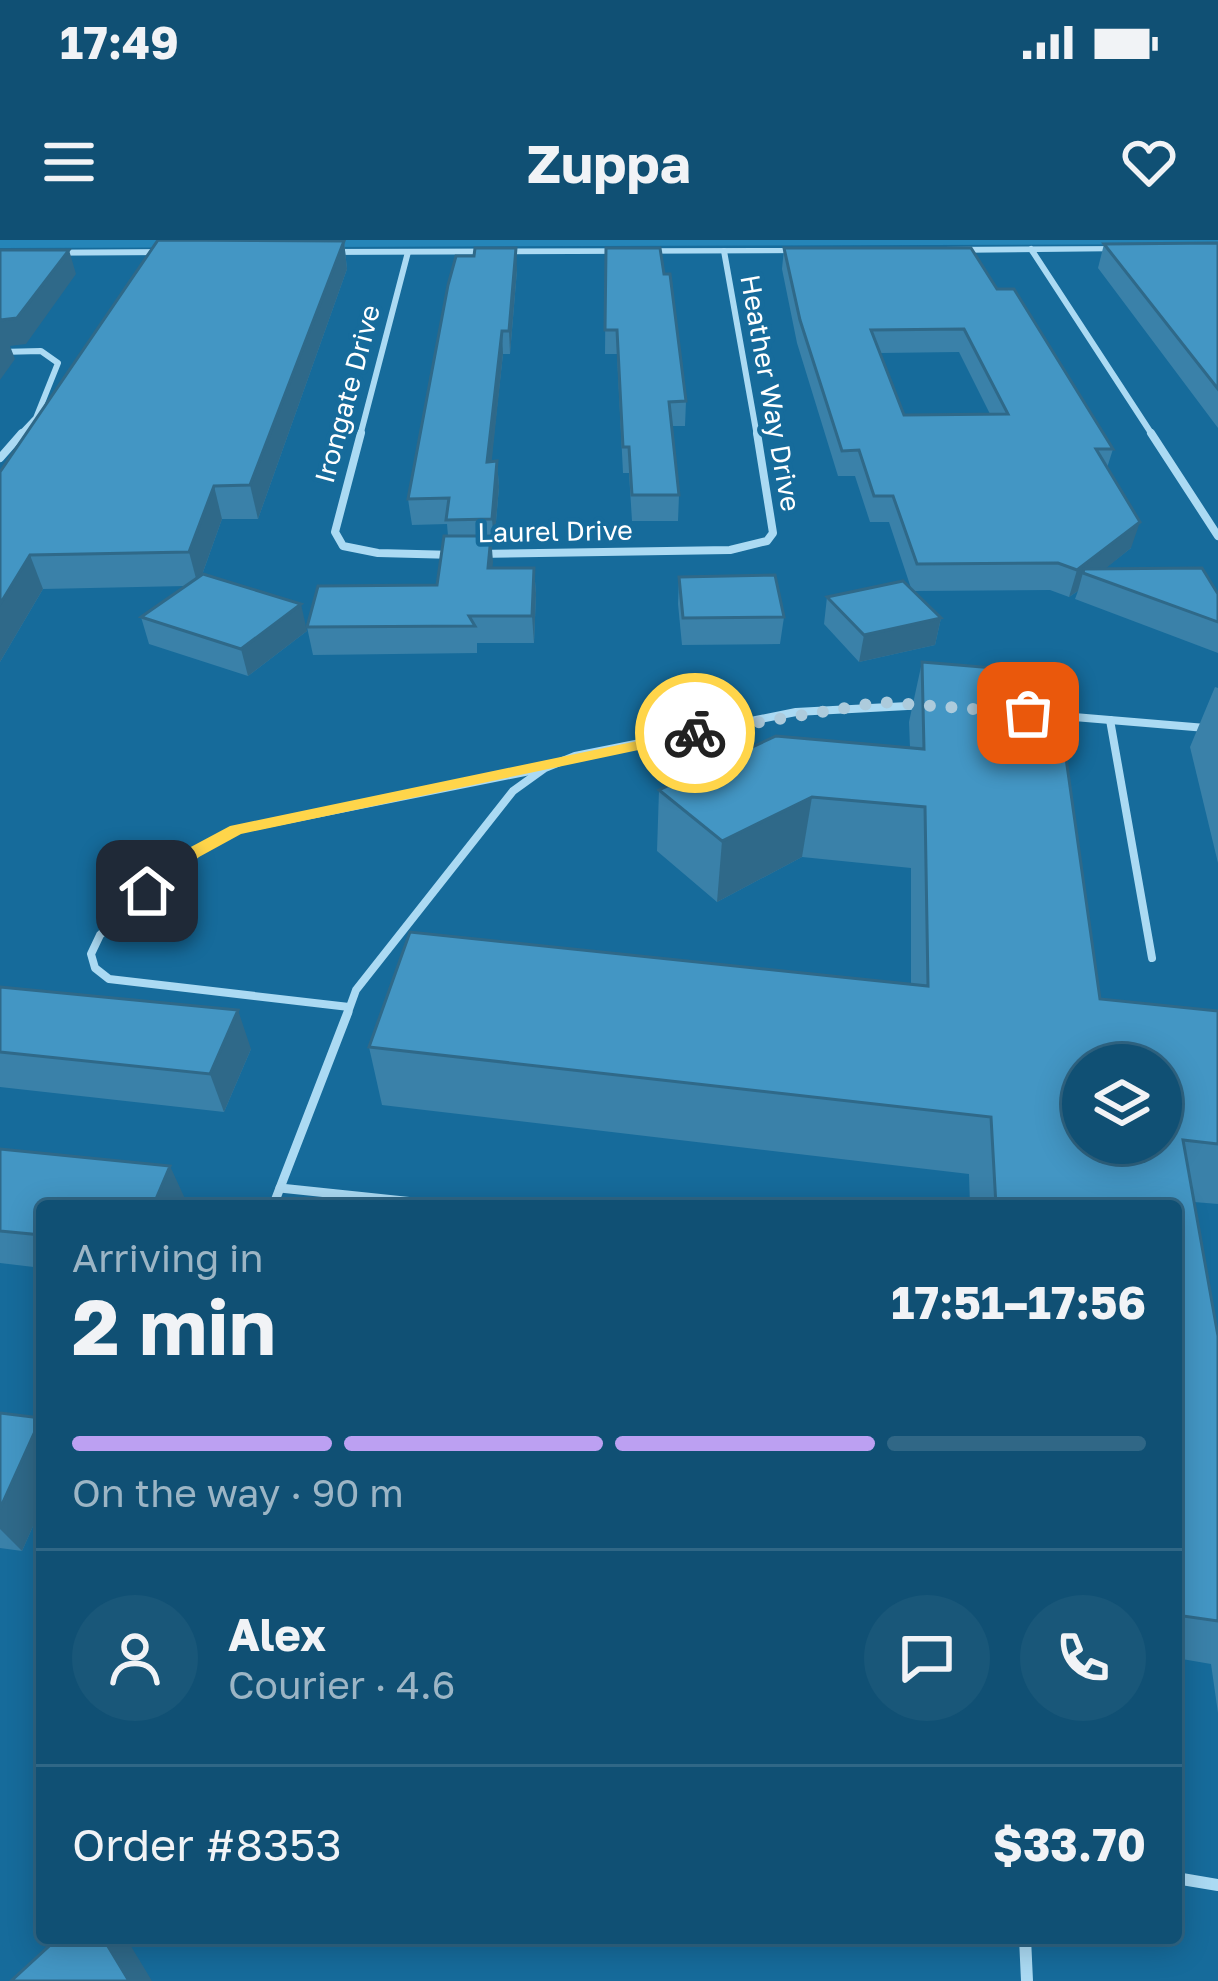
<!DOCTYPE html>
<html lang="en">
<head>
<meta charset="utf-8">
<style>
	body { margin:0; font-family:"Golos Text",sans-serif; background:#195779; color:#f1f3f6; height:100vh; display:flex; flex-direction:column; font-size:45px; white-space:nowrap }
	* { box-sizing:border-box; margin:0 }
	p { font-size:39px; color:#9cb5c5 }
	.icon { flex:none; width:66px; height:66px; fill:none; stroke:currentColor; stroke-width:2; stroke-linecap:round; stroke-linejoin:round }
	.map { position:relative; flex:1; overflow:hidden }
	.panel { position:absolute; left:36px; top:960px; width:1146px; height:744px; display:flex; flex-direction:column; background:#105074; border-radius:12px; box-shadow:0 6px 30px #0003,0 0 0 3px #306786 }
	.panel>* { flex:none }
	.buttons { position:absolute; left:1062px; top:804px; display:grid; gap:24px }
	.buttons a { display:grid; place-items:center; width:120px; height:120px; border-radius:50%; background:#105074; box-shadow:0 6px 30px #0003,0 0 0 3px #306786; font-size:60px }
	.pin { position:absolute; display:grid; place-items:center; width:102px; height:102px; color:#fff; margin:-51px; border-radius:24px; box-shadow:0 6px 18px #0006 }
	.courier { position:absolute; display:grid; place-items:center; width:120px; height:120px; margin:-60px; border:9px solid #ffd54a; border-radius:50%; background:#fff; color:#222; box-shadow:0 3px 15px #0007 }
	.headline em { font-style:normal; font-weight:700 }
	.headline div { display:flex; flex-direction:column-reverse }
	.headline { display:flex; align-items:center; justify-content:space-between; height:204px; padding:0 36px }
	h1 { font-size:78px; font-weight:700; line-height:90px }
	.bar { display:grid; grid-template-columns:repeat(4,1fr); gap:18px 12px; align-content:center; height:144px; padding:0 36px }
	.bar i { height:15px; border-radius:9px; background:#306786 }
	.bar .on { background:#bca0f2 }
	.bar p { grid-column:span 4 }
	.line { display:flex; align-items:center; gap:30px; padding:0 36px; border-top:3px solid #306786 }
	.line div { flex:1 }
	.round { display:grid; place-items:center; flex:none; width:126px; height:126px; border-radius:63px; background:#195779 }
	.status { display:flex; justify-content:space-between; align-items:center; height:84px; padding:0 60px; background:#105074; direction:ltr }
	.status svg { height:33px; fill:currentColor }
	header { display:flex; justify-content:space-between; align-items:center; height:156px; padding:0 36px; background:#105074; font-size:54px; font-weight:700 }
	.map>svg:first-child { display:block }
	.green { fill:#2585b8 }
	.lines { fill:none; stroke-linecap:round; stroke-linejoin:round }
	.service-far2 { stroke:#abdaf3; stroke-width:8 }
	.service-far1 { stroke:#abdaf3; stroke-width:9 }
	.service { stroke:#abdaf3; stroke-width:12 }
	.minor-far1 { stroke:#abdaf3; stroke-width:6 }
	.minor { stroke:#abdaf3; stroke-width:8 }
	.tertiary { fill:#abdaf3; fill-rule:evenodd }
	.wall { fill:#3a81a9; fill-rule:evenodd }
	.shaded-wall { fill:#2f6989 }
	.building { fill:#4396c4; stroke:#2f6989; stroke-width:3; fill-rule:evenodd }
	.route { fill:#ffd54a }
	.done { stroke:#adcbdc; stroke-width:12; stroke-dasharray:0 21.6 }
	.labels { text-anchor:middle; stroke-width:9; stroke-linejoin:round; paint-order:stroke }
	.far-street-label { font-size:27px; fill:#fff; stroke:#166b9b }
</style>
</head>
<body>
<div class="status"><b>17:49</b><svg viewBox="0 0 49 12"><path d="M0 12V9h3v3zM5 12V6h3v6zM10 12V3h3v9zM15 12V0h3v12zM26 1h20v11H26zM47 4h2v5h-2z"/></svg></div>
<header><svg class="icon" aria-label="menu" viewBox="0 0 24 24"><path d="M4 6h16M4 12h16M4 18h16"/></svg>Zuppa<svg class="icon" aria-label="heart" viewBox="0 0 24 24"><path d="M12 20l-8-8c-3-5 5-10 8-4 3-6 11-1 8 4z"/></svg></header>
<div class="map">
<svg width="1218" height="1741" viewBox="0 0 1218 1741">
	<rect width="100%" height="100%" fill="#166b9b"/>
	<polygon class="green" points="0,0 1218,0 1218,4 0,8"/>
	<g class="lines">
		<g class="service-far2">
			<polyline points="1050,475 1218,489"/>
			<polyline points="1110,480 1152,718"/>
			<polyline points="349,767 109,739 95,728 91,714 100,695 170,628 236,590 540,529"/>
			<polyline points="347,775 356,750 513,551 545,528 575,516 796,472 926,465"/>
		</g>
		<g class="service-far1">
			<polyline points="280,948 452,966"/>
			<polyline points="273,966 348,772"/>
		</g>
		<g class="service">
			<polyline points="1176,1638 1218,1645"/>
			<polyline points="1025,1698 1027,1741"/>
		</g>
		<g class="minor-far1">
			<polyline points="1031,9 1153,196"/>
			<polyline points="724,11 757,196"/>
			<polyline points="0,112 41,111 58,123 36,178 19,196"/>
			<polyline points="360,196 408,12"/>
		</g>
		<g class="minor">
			<polyline points="361,193 335,292 343,306 378,313 455,315"/>
			<polyline points="1151,193 1218,296"/>
			<polyline points="0,218 22,193"/>
			<polyline points="476,314 730,310 767,301 773,293 757,193"/>
		</g>
		<g class="tertiary">
			<polygon points="1127,6 1130,11 943,13 938,10 943,7"/>
			<polygon points="809,8 812,13 319,15 314,12 319,9"/>
			<polygon points="0,10 173,9 178,12 173,15 0,16"/>
		</g>
	</g>
	<g class="wall">
		<polygon points="344,1 347,29 258,279 222,279 202,335 307,391 248,436 149,404 141,377 186,346 43,349 0,422 0,232"/>
		<polygon points="1218,3 1218,188 1098,28 1104,4"/>
		<polygon points="606,8 686,161 685,186 672,186 679,255 678,281 632,281 629,233 623,233 617,114 605,114"/>
		<path d="M784,8L997,49L1113,209L1107,228L1131,308L1104,329L1218,354V413L1075,359L1078,351L1069,357L1050,350L913,351L941,378L935,405L859,422L824,384L827,357L911,348L889,282H870L855,236H838L797,103L782,29ZM959,112L990,174L904,175L880,113Z"/>
		<polygon points="517,30 510,114 503,114 491,221 497,221 499,247 494,305 492,305 492,328 534,328 536,354 534,403 477,403 477,413 313,415 307,387 437,345 448,296 447,284 412,285 408,259"/>
		<polygon points="679,337 784,377 780,404 682,405 678,364"/>
		<polygon points="922,422 1100,759 1218,771 1218,964 1194,962 1218,1096 1218,1473 1211,1424 1176,1418 1176,966 970,966 969,934 382,865 369,807 911,745 911,628 802,617 717,662 657,611 659,550 910,508 909,482"/>
		<polygon points="1215,447 1218,448 1218,623 1190,507"/>
		<polygon points="0,747 251,809 224,872 0,847"/>
		<polygon points="0,909 187,963 186,966 42,966 42,1028 0,1023"/>
		<polygon points="0,1173 42,1179 42,1266 22,1311 0,1308"/>
	</g>
	<g class="shaded-wall">
		<polygon points="344,1 347,29 258,279 250,245"/>
		<polygon points="516,8 517,30 510,114 509,91"/>
		<polygon points="69,10 76,34 26,104 10,106 15,119 0,140 0,80"/>
		<polygon points="502,91 503,114 489,247 487,222"/>
		<polygon points="497,221 499,247 494,305 492,279"/>
		<polygon points="214,246 222,279 198,346 189,312"/>
		<polygon points="1140,282 1131,308 1095,337 1084,329 1078,351 1069,357 1077,330"/>
		<polygon points="491,296 493,322 490,355 488,328"/>
		<polygon points="30,315 43,349 0,422 0,364"/>
		<polygon points="534,328 536,354 534,403 532,376"/>
		<polygon points="301,364 307,391 248,436 241,409"/>
		<polygon points="941,378 935,405 859,422 864,395"/>
		<polygon points="812,557 802,617 717,662 722,601"/>
		<polygon points="238,770 251,809 224,872 210,834"/>
		<polygon points="170,926 187,963 186,966 153,966"/>
		<polygon points="41,1178 42,1266 22,1311 0,1289 0,1269"/>
		<polygon points="103,1698 126,1698 152,1741 129,1741"/>
	</g>
	<g class="building">
		<polygon points="158,0 344,1 250,245 214,246 189,312 30,315 0,364 0,232"/>
		<polygon points="1218,3 1218,149 1104,4"/>
		<polygon points="475,8 516,8 509,91 502,91 487,222 497,221 492,279 446,280 449,258 408,259 448,45 456,16 474,16"/>
		<polygon points="606,8 660,8 664,34 670,34 686,161 669,162 679,255 632,255 629,207 623,207 617,90 605,90"/>
		<path d="M784,8H971L997,49H1014L1113,209H1096L1140,282L1077,330L1058,323L917,324L893,256H874L859,210L842,211L800,80ZM964,89L1008,174L904,175L871,90Z"/>
		<polygon points="0,10 69,10 17,78 0,80"/>
		<polygon points="444,296 491,296 488,328 534,328 532,376 469,376 475,386 307,387 318,346 437,345"/>
		<polygon points="1202,328 1218,354 1218,382 1083,333 1084,329"/>
		<polygon points="203,334 301,364 241,409 141,377"/>
		<polygon points="775,335 784,377 683,378 679,337"/>
		<polygon points="903,341 941,378 864,395 827,357"/>
		<path d="M922,422L1054,433L1100,759L1218,771V904L1183,900L1218,1096V1381L1176,1375V966H996L991,877L369,807L410,692L928,746L925,567L812,557L722,601L659,550L776,496L924,509ZM1083,825H1161V903H1083Z"/>
		<polygon points="0,747 238,770 210,834 0,812"/>
		<polygon points="0,909 170,926 153,966 42,966 42,995 0,991"/>
		<polygon points="0,1173 41,1178 0,1269"/>
		<polygon points="58,1698 103,1698 129,1741 11,1741"/>
	</g>
	<polygon class="route" points="695,489 700,497 241,594 199,617 153,655 139,651 187,609 230,586"/>
	<g class="lines">
		<polyline class="done" points="695,493 881,462 1028,473"/>
	</g>
	<g class="labels">
		<g class="far-street-label">
			<text transform="translate(770 153) rotate(80)" y="9">Heather Way Drive</text>
			<text transform="translate(348 154) rotate(-75)" y="9">Irongate Drive</text>
			<text transform="translate(555 292) rotate(-1)" y="9">Laurel Drive</text>
		</g>
	</g>
</svg>
<div class="buttons">
<a><svg class="icon" aria-label="layers" viewBox="0 0 24 24"><path d="M12 4l9 5-9 5-9-5zM3 14l9 5 9-5"/></svg></a>
</div>
<div class="pin" style="left:1028px;top:473px;background:#ea580c"><svg class="icon" aria-label="bag" viewBox="0 0 24 24"><path d="M5 8h14l-1 12H6zM9 8a3 3 0 0 1 6 0"/></svg></div>
<div class="pin" style="left:147px;top:651px;background:#1f2937"><svg class="icon" aria-label="home" viewBox="0 0 24 24"><path d="M3 11l9-7 9 7M6 9v11h12V9"/></svg></div>
<div class="courier" style="left:695px;top:493px"><svg class="icon" aria-label="bike" viewBox="0 0 24 24"><circle cx="6" cy="16" r="4"/><circle cx="18" cy="16" r="4"/><path d="M6 16l4-8h5l3 8M10 8l3 8H6M13 5h3"/></svg></div>
<section class="panel">
<div class="headline"><div><h1>2 min</h1><p>Arriving in</p></div><em>17:51–17:56</em></div>
<div class="bar"><i class="on"></i><i class="on"></i><i class="on"></i><i></i><p>On the way · 90 m</p></div>
<div class="line" style="height:216px"><a class="round"><svg class="icon" aria-label="person" viewBox="0 0 24 24"><circle cx="12" cy="8" r="4"/><path d="M4 21q1-7 8-7t8 7"/></svg></a><div><b>Alex</b><p>Courier · 4.6</p></div><a class="round"><svg class="icon" aria-label="chat" viewBox="0 0 24 24"><path d="M4 5h16v11H9l-5 4z"/></svg></a><a class="round"><svg class="icon" aria-label="phone" viewBox="0 0 24 24"><path d="M5 4h4l2 5-3 2q2 4 5 5l2-3 5 2v4C11 20 4 13 5 4z"/></svg></a></div>
<div class="line" style="height:156px"><div>Order #8353</div><b>$33.70</b></div>
</section>
</div>
</body>
</html>
